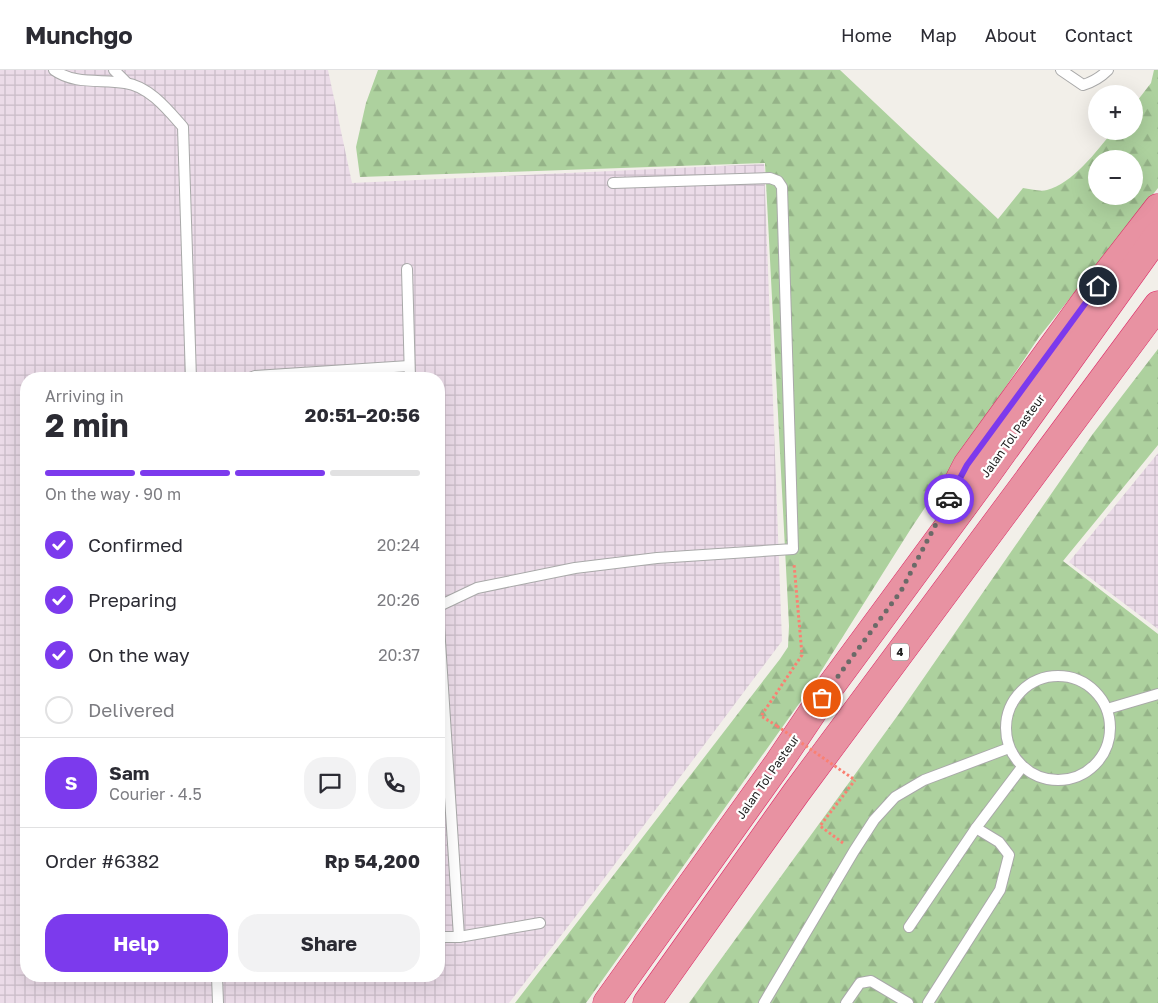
<!DOCTYPE html>
<html lang="en">
<head>
<meta charset="utf-8">
<style>
	body { margin:0; font-family:"Golos Text",sans-serif; background:#f2f2f3; color:#2b2b33; height:100vh; display:flex; flex-direction:column; font-size:19px; white-space:nowrap }
	* { box-sizing:border-box; margin:0 }
	p { font-size:16px; color:#7c7c81 }
	.icon { flex:none; width:28px; height:28px; fill:none; stroke:currentColor; stroke-width:2; stroke-linecap:round; stroke-linejoin:round }
	.map { position:relative; flex:1; overflow:hidden }
	.side { position:absolute; left:20px; top:302px; width:425px; height:610px; display:flex; flex-direction:column; background:#fff; border-radius:20px; box-shadow:0 5px 20px #0002 }
	.side>* { flex:none }
	.fabs { position:absolute; left:1088px; top:15px; display:grid; gap:10px }
	.fabs a { display:grid; place-items:center; width:55px; height:55px; border-radius:50%; background:#fff; box-shadow:0 5px 20px #0002; font-size:25px }
	.pin { position:absolute; display:grid; place-items:center; width:42px; height:42px; color:#fff; margin:-21px; border:2px solid #fff; border-radius:50%; box-shadow:0 1px 5px #0007 }
	.courier { position:absolute; display:grid; place-items:center; width:50px; height:50px; margin:-25px; border:4px solid #7c3aed; border-radius:50%; background:#fff; color:#222; box-shadow:0 1px 6px #0007 }
	.headline em { font-style:normal; font-weight:700 }
	.headline div { display:flex; flex-direction:column-reverse }
	.headline { display:flex; align-items:center; justify-content:space-between; height:85px; padding:0 25px }
	h1 { font-size:32px; font-weight:700; line-height:38px }
	.bar { display:grid; grid-template-columns:repeat(4,1fr); gap:8px 5px; align-content:center; height:60px; padding:0 25px }
	.bar i { height:6px; border-radius:4px; background:#e1e1e2 }
	.bar .selected { background:#7c3aed }
	.bar p { grid-column:span 4 }
	.line { display:flex; align-items:center; gap:12px; padding:0 25px; border-top:1px solid #e1e1e2 }
	.line div { flex:1 }
	.round { display:grid; place-items:center; flex:none; width:52px; height:52px; border-radius:20px; background:#f2f2f3 }
	ol { padding:0 25px; list-style:none }
	li { display:flex; align-items:center; gap:15px; height:55px }
	li p { margin-inline-start:auto }
	li .icon { padding:5px; border-radius:50%; background:#7c3aed; color:#fff; stroke-width:4 }
	li:last-child { color:#7c7c81 }
	li i { width:28px; height:28px; border:2px solid #e1e1e2; border-radius:50% }
	.primary-button { display:flex; gap:10px; margin-top:auto; padding:10px 25px }
	.primary-button a { flex:1; height:58px; border-radius:20px; background:#7c3aed; color:#fff; font-size:20px; font-weight:700; line-height:58px; text-align:center }
	.primary-button a+a { background:#f2f2f3; color:#2b2b33 }
	header { display:flex; align-items:center; gap:30px; box-sizing:border-box; height:70px; padding:0 25px; background:#fff; border-bottom:1px solid #e1e1e2 }
	header strong { font-size:24px }
	nav { display:flex; gap:28px; margin-inline-start:auto; font-size:18px }
	.map>svg:first-child { display:block }
	.industrial { fill:url(#industrial-grid); fill-rule:evenodd }
	.forest { fill:url(#forest-firs); fill-rule:evenodd }
	.lines { fill:none; stroke-linecap:round; stroke-linejoin:round }
	.lane-casing { stroke:#a9a9a9; stroke-width:12 }
	.highway-casing { stroke:#dc2a67; stroke-width:29 }
	.path { stroke:#fa8072; stroke-width:3; stroke-dasharray:2.5 2.5; stroke-linecap:butt }
	.lane { stroke:#fff; stroke-width:10 }
	.highway { stroke:#e892a2; stroke-width:28 }
	.path-bridge { stroke:#fa8072; stroke-width:3; stroke-dasharray:2.5 2.5; stroke-linecap:butt }
	.done { stroke:#6b6a68; stroke-width:5; stroke-dasharray:0 9 }
	.route { stroke:#7c3aed; stroke-width:6 }
	.labels { text-anchor:middle; stroke-width:4.5; stroke-linejoin:round; paint-order:stroke }
	.shield { fill:#fff; stroke:#646464; stroke-width:1 }
	.shield-label { font-size:11px; font-weight:bold; fill:#222 }
	.street-label { font-size:12px; fill:#222; stroke:#fff }
</style>
</head>
<body>
<header>
<strong>Munchgo</strong>
<nav><a>Home</a><a>Map</a><a>About</a><a>Contact</a></nav>
</header>
<div class="map">
<svg width="1158" height="933" viewBox="0 0 1158 933">
	<defs>
		<pattern id="industrial-grid" width="8" height="8" patternUnits="userSpaceOnUse" patternTransform="scale(1.25)"><rect width="8" height="8" fill="#ebdbe8"/><path d="M0 4h8M4 0v8" fill="none" stroke="#c9bcc7"/></pattern>
		<pattern id="forest-firs" width="22" height="20" patternUnits="userSpaceOnUse" patternTransform="scale(1.25)"><rect width="22" height="20" fill="#add19e"/><path d="M5 1l3.5 6h-7zM16 11l3.5 6h-7z" fill="#95b388"/></pattern>
	</defs>
	<rect width="100%" height="100%" fill="#f2efe9"/>
	<g class="industrial">
		<path d="M0,0H328L352,113L764,94L782,571L573,850L509,933H0ZM26,309H439V906H26Z"/>
		<polygon points="1158,383 1158,559 1069,492"/>
	</g>
	<g class="forest">
		<path d="M378,0H840L998,149L1023,118C1030,119 1040,122 1047,120C1072,114 1097,81 1113,61H1134V35L1151,13L1154,0H1158V118L1039,267L912,457L813,614L586,933H515L780,589L788,577L789,556L765,93L360,107L356,77L366,33ZM1096,89H1134V126H1096Z"/>
		<polygon points="1158,279 1158,375 1063,491 1158,564 1158,933 689,933 898,645 1092,365"/>
	</g>
	<g class="lines">
		<defs>
			<g id="lane">
				<path d="M54,0C75,15 101,9 125,13C149,16 168,40 183,57L191,309"/>
				<polyline points="114,0 127,13"/>
				<path d="M1061,0L1083,15C1093,12 1100,8 1108,0"/>
				<polyline points="407,199 410,309"/>
				<polyline points="247,309 255,306 409,296"/>
				<polyline points="439,536 477,518 575,498 657,488 793,479 782,117 778,111 770,108 613,113"/>
				<polyline points="439,556 459,867"/>
				<circle cx="1058" cy="658" r="52"/>
				<polyline points="1107,639 1158,624"/>
				<polyline points="909,857 976,758 1022,697"/>
				<polyline points="439,867 459,867 540,853"/>
				<polyline points="217,906 218,933"/>
				<polyline points="764,933 854,781 874,750 895,727 924,710 1009,678"/>
				<polyline points="846,933 860,913 871,911 908,933"/>
				<polyline points="928,933 1000,820 1009,785 999,772 976,758"/>
			</g>
			<g id="highway">
				<polyline points="946,436 967,395 1085,232 1158,138"/>
				<polyline points="607,933 777,695 822,628 987,404 1158,165"/>
				<polyline points="647,933 796,723 1158,235"/>
			</g>
		</defs>
		<use href="#lane" class="lane-casing"/>
		<use href="#highway" class="highway-casing"/>
		<g class="path">
			<polyline points="777,656 761,646 802,585 794,494"/>
			<polyline points="843,773 820,756 855,710"/>
		</g>
		<use href="#lane" class="lane"/>
		<use href="#highway" class="highway"/>
		<polyline class="path-bridge" points="777,656 855,710"/>
	</g>
	<g class="lines">
		<polyline class="done" points="822,628 901,521 949,429"/>
		<polyline class="route" points="949,429 967,395 1098,216"/>
	</g>
	<g class="labels">
		<rect class="shield" x="891" y="573.5" width="18" height="17" rx="4"/>
		<g class="shield-label">
			<text x="900" y="586">4</text>
		</g>
		<g class="street-label">
			<text transform="translate(1013 366) rotate(-54)" y="4">Jalan Tol Pasteur</text>
			<text transform="translate(768 707) rotate(-55)" y="4">Jalan Tol Pasteur</text>
		</g>
	</g>
</svg>
<div class="fabs">
<a>+</a>
<a>−</a>
</div>
<div class="pin" style="left:822px;top:628px;background:#ea580c"><svg class="icon" aria-label="bag" viewBox="0 0 24 24"><path d="M5 8h14l-1 12H6zM9 8a3 3 0 0 1 6 0"/></svg></div>
<div class="pin" style="left:1098px;top:216px;background:#1f2937"><svg class="icon" aria-label="home" viewBox="0 0 24 24"><path d="M3 11l9-7 9 7M6 9v11h12V9"/></svg></div>
<div class="courier" style="left:949px;top:429px"><svg class="icon" aria-label="car" viewBox="0 0 24 24"><path d="M5 17H2v-5l4-1 3-4h7l3 4 3 1v5h-3M9 17h6M6 11h13"/><circle cx="7" cy="17" r="2"/><circle cx="17" cy="17" r="2"/></svg></div>
<section class="side">
<div class="headline"><div><h1>2 min</h1><p>Arriving in</p></div><em>20:51–20:56</em></div>
<div class="bar"><i class="selected"></i><i class="selected"></i><i class="selected"></i><i></i><p>On the way · 90 m</p></div>
<ol>
<li><svg class="icon" aria-label="check" viewBox="0 0 24 24"><path d="M5 12l5 5 9-10"/></svg>Confirmed<p>20:24</p></li>
<li><svg class="icon" aria-label="check" viewBox="0 0 24 24"><path d="M5 12l5 5 9-10"/></svg>Preparing<p>20:26</p></li>
<li><svg class="icon" aria-label="check" viewBox="0 0 24 24"><path d="M5 12l5 5 9-10"/></svg>On the way<p>20:37</p></li>
<li><i></i>Delivered</li>
</ol>
<div class="line" style="height:90px"><b class="round" style="background:#7c3aed;color:#fff">S</b><div><b>Sam</b><p>Courier · 4.5</p></div><a class="round"><svg class="icon" aria-label="chat" viewBox="0 0 24 24"><path d="M4 5h16v11H9l-5 4z"/></svg></a><a class="round"><svg class="icon" aria-label="phone" viewBox="0 0 24 24"><path d="M5 4h4l2 5-3 2q2 4 5 5l2-3 5 2v4C11 20 4 13 5 4z"/></svg></a></div>
<div class="line" style="height:65px"><div>Order #6382</div><b>Rp 54,200</b></div>
<div class="primary-button"><a>Help</a><a>Share</a></div>
</section>
</div>
</body>
</html>
